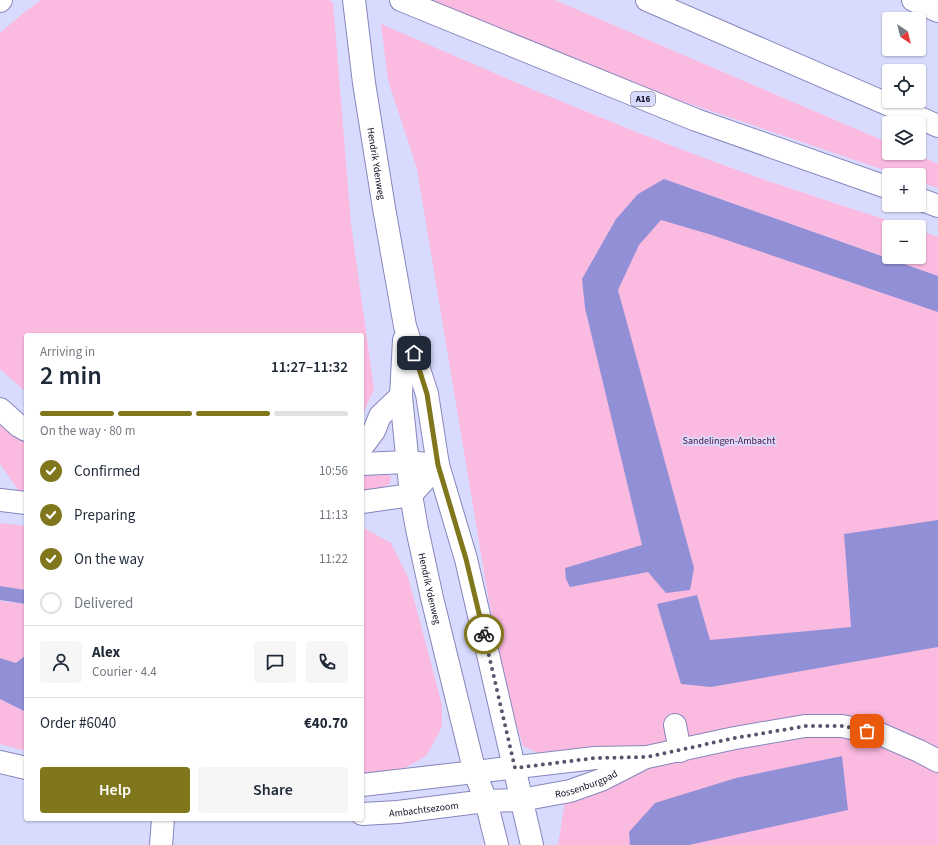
<!DOCTYPE html>
<html lang="en">
<head>
<meta charset="utf-8">
<style>
	body { margin:0; font-family:"Source Sans 3",sans-serif; background:#f6f6f7; color:#1f2937; height:100vh; display:flex; flex-direction:column; font-size:15px; white-space:nowrap }
	* { box-sizing:border-box; margin:0 }
	p { font-size:13px; color:#747a83 }
	.icon { flex:none; width:22px; height:22px; fill:none; stroke:currentColor; stroke-width:2; stroke-linecap:round; stroke-linejoin:round }
	.map { position:relative; flex:1; overflow:hidden }
	.panel { position:absolute; left:24px; top:333px; width:340px; height:488px; display:flex; flex-direction:column; background:#fff; border-radius:4px; box-shadow:0 1px 3px #0004 }
	.panel>* { flex:none }
	.needle { width:26px; rotate:145deg }
	.buttons { position:absolute; left:882px; top:12px; display:grid; gap:8px }
	.buttons a { display:grid; place-items:center; width:44px; height:44px; border-radius:4px; background:#fff; box-shadow:0 1px 3px #0004; font-size:20px }
	.pin { position:absolute; display:grid; place-items:center; width:34px; height:34px; color:#fff; margin:-17px; border-radius:8px; box-shadow:0 2px 6px #0006 }
	.courier { position:absolute; display:grid; place-items:center; width:40px; height:40px; margin:-20px; border:3px solid #80771c; border-radius:50%; background:#fff; color:#222; box-shadow:0 1px 5px #0007 }
	.summary em { font-style:normal; font-weight:600 }
	.summary div { display:flex; flex-direction:column-reverse }
	.summary { display:flex; align-items:center; justify-content:space-between; height:68px; padding:0 16px }
	h1 { font-size:26px; font-weight:600; line-height:30px }
	.bar { display:grid; grid-template-columns:repeat(4,1fr); gap:6px 4px; align-content:center; height:48px; padding:0 16px }
	.bar i { height:5px; border-radius:3px; background:#e0e1e3 }
	.bar .selected { background:#80771c }
	.bar p { grid-column:span 4 }
	.line { display:flex; align-items:center; gap:10px; padding:0 16px; border-top:1px solid #e0e1e3 }
	.line div { flex:1 }
	.round { display:grid; place-items:center; flex:none; width:42px; height:42px; border-radius:4px; background:#f6f6f7 }
	ol { padding:0 16px; list-style:none }
	li { display:flex; align-items:center; gap:12px; height:44px }
	li p { margin-inline-start:auto }
	li .icon { padding:4px; border-radius:50%; background:#80771c; color:#fff; stroke-width:4 }
	li:last-child { color:#747a83 }
	li i { width:22px; height:22px; border:2px solid #e0e1e3; border-radius:50% }
	.primary-button { display:flex; gap:8px; margin-top:auto; padding:8px 16px }
	.primary-button a { flex:1; height:46px; border-radius:4px; background:#80771c; color:#fff; font-size:16px; font-weight:600; line-height:46px; text-align:center }
	.primary-button a+a { background:#f6f6f7; color:#1f2937 }
	.map>svg:first-child { display:block }
	.green { fill:#fbbae0 }
	.water { fill:#9190d7 }
	.lines { fill:none; stroke-linecap:round; stroke-linejoin:round }
	.minor-casing { stroke:#8686bd; stroke-width:24 }
	.major-casing { stroke:#8686bd; stroke-width:24 }
	.highway-casing { stroke:#8686bd; stroke-width:24 }
	.minor { stroke:#fff; stroke-width:22 }
	.major { stroke:#fff; stroke-width:22 }
	.highway { stroke:#fff; stroke-width:22 }
	.done { stroke:#56566f; stroke-width:4; stroke-dasharray:0 7.2 }
	.route { stroke:#80771c; stroke-width:5 }
	.labels { text-anchor:middle; stroke-width:3.5; stroke-linejoin:round; paint-order:stroke }
	.shield { fill:#d9dbfe; stroke:#4c4c64; stroke-width:1 }
	.shield-label { font-size:9px; font-weight:bold; fill:#0f0e22 }
	.street-label { font-size:10px; fill:#0f0e22; stroke:#d9dbfe }
	.park-label { font-size:10px; fill:#4e0f3a; stroke:#d9dbfe }
</style>
</head>
<body>
<div class="map">
<svg width="938" height="845" viewBox="0 0 938 845">
	<rect width="100%" height="100%" fill="#d9dbfe"/>
	<g class="green">
		<polygon points="41,0 328,0 333,2 351,224 374,389 362,416 362,335 26,335 26,392 0,369 0,33 22,14"/>
		<polygon points="430,0 555,0 889,143 889,153 912,153 938,164 938,188 919,182 919,175 899,175 652,91"/>
		<path d="M381,24C509,80 637,135 768,181C815,197 862,212 909,227H889V257H919V230L938,237V276L664,179L673,200L938,289V845H558L565,801L598,791L587,753L548,758L523,746L507,694L487,590L417,169L388,80Z"/>
		<polygon points="0,417 26,438 26,493 20,492 0,464"/>
		<polygon points="383,470 391,477 390,483 377,492 362,493 362,473"/>
		<polygon points="0,523 26,526 26,590 0,586"/>
		<polygon points="362,527 391,543 408,577 442,705 442,726 437,737 426,756 394,774 362,776"/>
		<polygon points="0,601 26,604 26,655 16,663 0,658"/>
		<polygon points="0,699 26,712 26,751 0,744"/>
	</g>
	<g class="water">
		<polygon points="664,179 938,276 938,312 712,235 661,220 639,245 618,290 694,568 690,590 666,593 648,572 570,587 566,579 565,568 642,545 585,308 582,279 616,219 638,194"/>
		<polygon points="938,520 938,647 711,687 681,684 657,604 697,595 710,640 851,627 844,534"/>
		<polygon points="0,586 26,590 26,604 0,600"/>
		<polygon points="26,655 26,712 0,699 0,658 16,663"/>
		<polygon points="842,756 848,810 689,845 630,845 629,832 655,803 736,778"/>
	</g>
	<g class="lines">
		<defs>
			<g id="minor">
				<polyline points="675,725 680,751"/>
				<polyline points="0,762 26,768"/>
				<polyline points="362,785 595,758 647,757 735,738 805,726 842,726 880,734 919,751 938,761"/>
				<path id="s1" d="M362,814L398,812L486,801L521,800L570,791L601,780L642,759"/>
				<polyline points="161,845 163,819"/>
			</g>
			<g id="major">
				<path id="s2" d="M354,0L364,83L384,208L405,326L427,394L438,465L466,559L532,845"/>
				<path id="s3" d="M404,340L401,396L411,495L417,529L432,598L475,773L486,801L497,845"/>
			</g>
			<g id="highway">
				<polyline points="401,0 696,120 889,188"/>
				<polyline points="647,0 938,126"/>
				<polyline points="913,0 938,11"/>
				<polyline points="0,1 1,0"/>
				<polyline points="919,199 938,206"/>
				<polyline points="0,409 19,426 26,430"/>
				<polyline points="362,447 374,431 380,416 401,396"/>
				<polyline points="362,464 407,462 438,465"/>
				<polyline points="0,500 26,503"/>
				<polyline points="362,502 411,495 438,465"/>
			</g>
		</defs>
		<use href="#minor" class="minor-casing"/>
		<use href="#major" class="major-casing"/>
		<use href="#highway" class="highway-casing"/>
		<use href="#minor" class="minor"/>
		<use href="#major" class="major"/>
		<use href="#highway" class="highway"/>
	</g>
	<g class="lines">
		<polyline class="done" points="484,634 515,768 595,758 647,757 735,738 806,726 842,726 867,731"/>
		<polyline class="route" points="414,353 427,394 438,465 466,559 484,634"/>
	</g>
	<g class="labels">
		<rect class="shield" x="631" y="92" width="24" height="14" rx="3"/>
		<g class="shield-label">
			<text x="643" y="102">A16</text>
		</g>
		<g class="street-label">
			<text dy="4" stroke="none"><textPath href="#s2" startOffset="165">Hendrik Ydenweg</textPath></text>
			<text dy="4" stroke="none"><textPath href="#s3" startOffset="251">Hendrik Ydenweg</textPath></text>
			<text dy="4" stroke="none"><textPath href="#s1" startOffset="227">Rossenburgpad</textPath></text>
			<text dy="4" stroke="none"><textPath href="#s1" startOffset="62">Ambachtsezoom</textPath></text>
		</g>
		<g class="park-label">
			<text x="729" y="444">Sandelingen-Ambacht</text>
		</g>
	</g>
</svg>
<div class="buttons">
<a><svg class="needle" viewBox="-14 -14 28 28"><path d="M0-13l5 13h-10z" fill="#e53935"/><path d="M0 13l5-13h-10z" fill="#747a83"/></svg></a>
<a><svg class="icon" aria-label="locate" viewBox="0 0 24 24"><circle cx="12" cy="12" r="6"/><path d="M12 2v4M12 18v4M2 12h4M18 12h4"/></svg></a>
<a><svg class="icon" aria-label="layers" viewBox="0 0 24 24"><path d="M12 4l9 5-9 5-9-5zM3 14l9 5 9-5"/></svg></a>
<a>+</a>
<a>−</a>
</div>
<div class="pin" style="left:867px;top:731px;background:#ea580c"><svg class="icon" aria-label="bag" viewBox="0 0 24 24"><path d="M5 8h14l-1 12H6zM9 8a3 3 0 0 1 6 0"/></svg></div>
<div class="pin" style="left:414px;top:353px;background:#1f2937"><svg class="icon" aria-label="home" viewBox="0 0 24 24"><path d="M3 11l9-7 9 7M6 9v11h12V9"/></svg></div>
<div class="courier" style="left:484px;top:634px"><svg class="icon" aria-label="bike" viewBox="0 0 24 24"><circle cx="6" cy="16" r="4"/><circle cx="18" cy="16" r="4"/><path d="M6 16l4-8h5l3 8M10 8l3 8H6M13 5h3"/></svg></div>
<section class="panel">
<div class="summary"><div><h1>2 min</h1><p>Arriving in</p></div><em>11:27–11:32</em></div>
<div class="bar"><i class="selected"></i><i class="selected"></i><i class="selected"></i><i></i><p>On the way · 80 m</p></div>
<ol>
<li><svg class="icon" aria-label="check" viewBox="0 0 24 24"><path d="M5 12l5 5 9-10"/></svg>Confirmed<p>10:56</p></li>
<li><svg class="icon" aria-label="check" viewBox="0 0 24 24"><path d="M5 12l5 5 9-10"/></svg>Preparing<p>11:13</p></li>
<li><svg class="icon" aria-label="check" viewBox="0 0 24 24"><path d="M5 12l5 5 9-10"/></svg>On the way<p>11:22</p></li>
<li><i></i>Delivered</li>
</ol>
<div class="line" style="height:72px"><a class="round"><svg class="icon" aria-label="person" viewBox="0 0 24 24"><circle cx="12" cy="8" r="4"/><path d="M4 21q1-7 8-7t8 7"/></svg></a><div><b>Alex</b><p>Courier · 4.4</p></div><a class="round"><svg class="icon" aria-label="chat" viewBox="0 0 24 24"><path d="M4 5h16v11H9l-5 4z"/></svg></a><a class="round"><svg class="icon" aria-label="phone" viewBox="0 0 24 24"><path d="M5 4h4l2 5-3 2q2 4 5 5l2-3 5 2v4C11 20 4 13 5 4z"/></svg></a></div>
<div class="line" style="height:52px"><div>Order #6040</div><b>€40.70</b></div>
<div class="primary-button"><a>Help</a><a>Share</a></div>
</section>
</div>
</body>
</html>
